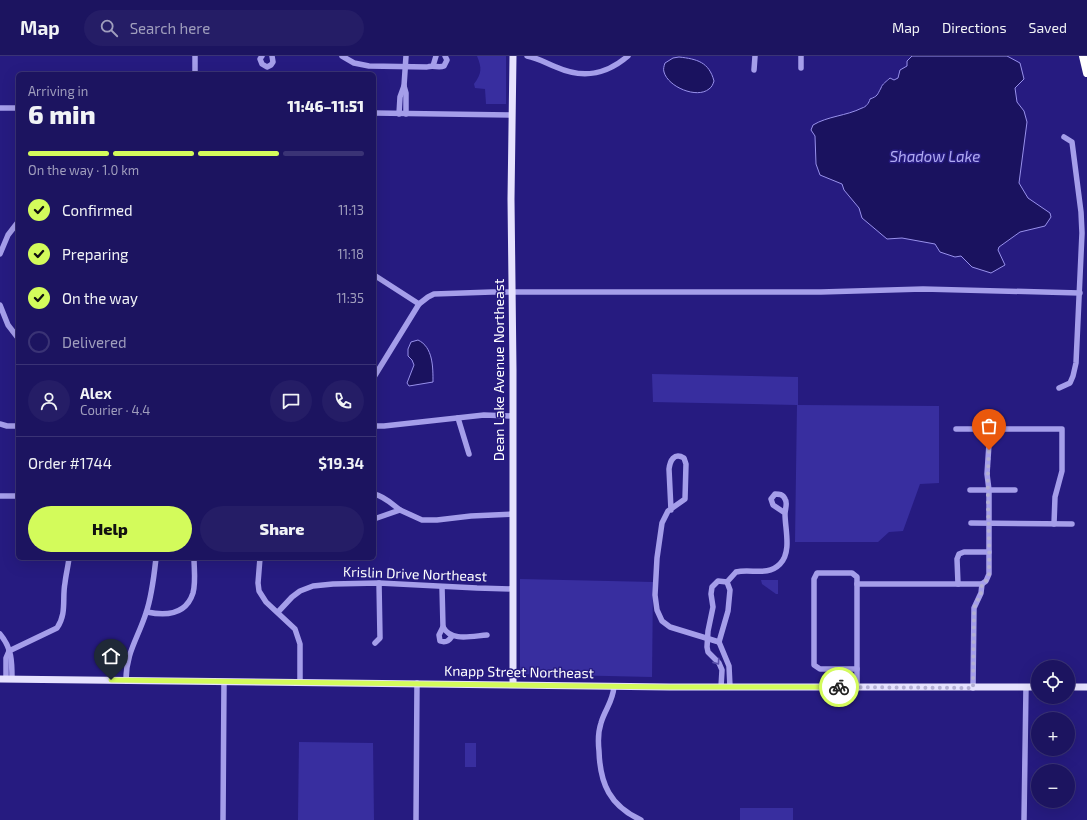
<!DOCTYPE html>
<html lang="en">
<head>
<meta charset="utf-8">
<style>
	body { margin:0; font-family:"Exo 2",sans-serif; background:#251d66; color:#f1f3f6; height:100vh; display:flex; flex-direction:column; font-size:15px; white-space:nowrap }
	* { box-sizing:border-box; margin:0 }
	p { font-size:13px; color:#a09ebd }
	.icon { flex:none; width:22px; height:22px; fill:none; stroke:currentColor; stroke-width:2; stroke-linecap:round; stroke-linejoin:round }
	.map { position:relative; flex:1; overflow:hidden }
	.panel { position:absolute; left:16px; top:16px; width:360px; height:488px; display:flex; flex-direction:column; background:#1c1460; border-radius:6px; box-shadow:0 4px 16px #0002,0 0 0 1px #3a3375 }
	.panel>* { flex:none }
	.buttons { position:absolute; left:1031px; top:604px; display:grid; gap:8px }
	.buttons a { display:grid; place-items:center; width:44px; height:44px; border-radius:50%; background:#1c1460; box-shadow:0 4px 16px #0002,0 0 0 1px #3a3375; font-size:20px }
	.pin { position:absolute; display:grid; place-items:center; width:34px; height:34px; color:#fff; margin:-41px -17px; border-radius:50% 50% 50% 0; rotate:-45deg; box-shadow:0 0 4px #0007 }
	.pin .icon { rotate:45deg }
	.courier { position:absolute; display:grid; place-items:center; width:40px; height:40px; margin:-20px; border:3px solid #d3fb5b; border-radius:50%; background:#fff; color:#222; box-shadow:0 1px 5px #0007 }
	.headline em { font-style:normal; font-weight:800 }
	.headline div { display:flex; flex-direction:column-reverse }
	.headline { display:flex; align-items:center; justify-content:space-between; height:68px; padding:0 12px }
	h1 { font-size:26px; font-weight:800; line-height:30px }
	.bar { display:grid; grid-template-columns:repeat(4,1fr); gap:6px 4px; align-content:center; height:48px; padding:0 12px }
	.bar i { height:5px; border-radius:3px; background:#3a3375 }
	.bar .active { background:#d3fb5b }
	.bar p { grid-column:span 4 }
	.line { display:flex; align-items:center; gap:10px; padding:0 12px; border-top:1px solid #3a3375 }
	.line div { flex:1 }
	.round { display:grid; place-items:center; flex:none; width:42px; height:42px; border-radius:21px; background:#251d66 }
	ol { padding:0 12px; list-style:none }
	li { display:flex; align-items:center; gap:12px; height:44px }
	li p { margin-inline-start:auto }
	li .icon { padding:4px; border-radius:50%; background:#d3fb5b; color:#111; stroke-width:4 }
	li:last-child { color:#a09ebd }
	li i { width:22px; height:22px; border:2px solid #3a3375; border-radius:50% }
	.action { display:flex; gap:8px; margin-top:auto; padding:8px 12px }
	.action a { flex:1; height:46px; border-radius:24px; background:#d3fb5b; color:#111; font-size:16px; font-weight:800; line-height:46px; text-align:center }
	.action a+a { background:#251d66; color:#f1f3f6 }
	header { display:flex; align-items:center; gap:24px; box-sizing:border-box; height:56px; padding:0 20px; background:#1c1460; border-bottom:1px solid #3a3375 }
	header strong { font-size:19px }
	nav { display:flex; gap:22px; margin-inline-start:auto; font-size:14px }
	.search { width:280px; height:36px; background:#251d66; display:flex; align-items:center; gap:10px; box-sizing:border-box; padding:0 14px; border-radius:22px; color:#a09ebd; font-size:15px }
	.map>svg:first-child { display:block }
	.green { fill:#382e9f }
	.water { fill:#1a125f; stroke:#9891ec }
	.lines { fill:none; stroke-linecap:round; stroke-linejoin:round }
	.minor { stroke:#a59eea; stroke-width:5.5 }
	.major { stroke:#e6e2fe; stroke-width:7 }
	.highway { stroke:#fff; stroke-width:8 }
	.oneway { stroke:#594faa }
	.done { stroke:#b3afd3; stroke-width:4; stroke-dasharray:0 7.2 }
	.route { stroke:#d3fb5b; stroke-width:5 }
	.labels { text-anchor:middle; stroke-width:3; stroke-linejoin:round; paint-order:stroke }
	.street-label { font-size:14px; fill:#fff; stroke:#261b80 }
	.water-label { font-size:15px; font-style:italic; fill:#b0aaf2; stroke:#261b80 }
</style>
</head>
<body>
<header>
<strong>Map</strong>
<div class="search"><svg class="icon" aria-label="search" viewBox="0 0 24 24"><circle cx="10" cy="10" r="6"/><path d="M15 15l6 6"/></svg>Search here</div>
<nav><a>Map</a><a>Directions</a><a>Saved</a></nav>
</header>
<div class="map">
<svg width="1087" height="764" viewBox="0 0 1087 764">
	<rect width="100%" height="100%" fill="#261b80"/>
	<g class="green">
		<path d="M477,0H506V48H486L485,33L475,32L474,28C482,17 482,12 477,0Z"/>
		<polygon points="652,318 798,321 798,349 939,350 939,427 920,428 903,475 889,476 878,486 795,486 797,349 653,346"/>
		<polygon points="520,523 653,526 652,621 520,618"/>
		<polygon points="761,524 778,524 778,538 776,538 762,528"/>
		<polygon points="299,686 373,687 374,764 298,764"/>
		<rect x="465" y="687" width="11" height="24"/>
		<rect x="740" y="752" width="53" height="12"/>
	</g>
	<g class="water">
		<path d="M912,0H1007L1020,7L1024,23L1015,32L1017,46L1024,55L1027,66L1019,127L1028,142L1050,157L1051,161L1045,170L1020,176L999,191L998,194L1005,209L991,217L972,211L961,200L955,201L940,196L935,188L902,182L887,183L862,162L859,152L844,134L842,128L820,119L816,108L815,80L811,74L813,69C828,60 846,60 862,52C866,51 869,47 870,43C878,40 877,39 881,32C882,28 887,25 890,22L894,24L898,22L900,14L907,10V5Z"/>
		<path d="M679,1C697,3 709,6 714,25C713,28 712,31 709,33C697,43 668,31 664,16C663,13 664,10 665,7L673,2Z"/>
		<path d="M418,284C433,291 433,311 433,326L409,330L407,327L414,309L412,304L408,300V293L411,286Z"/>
	</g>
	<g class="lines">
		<g class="minor">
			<polyline points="262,0 260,3 262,8 267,11 271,9 273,6 272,0"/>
			<path d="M342,0L354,7L369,10L427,11C433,9 439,12 444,10L447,4L445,0"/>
			<path d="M527,0C538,2 546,7 556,11C583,23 606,19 628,0"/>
			<polyline points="801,0 801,12"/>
			<polyline points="433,10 436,0"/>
			<polyline points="754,14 755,0"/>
			<polyline points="195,18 195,0"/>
			<polyline points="0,52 18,52"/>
			<polyline points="374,57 512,59"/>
			<polyline points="399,58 400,41 404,30"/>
			<polyline points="406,58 406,37 404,30 406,0"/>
			<polyline points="0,198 8,179 18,166"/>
			<polyline points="374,219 419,248"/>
			<polyline points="0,249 8,269 18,282"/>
			<polyline points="374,321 419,248 428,241 434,238 492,236 821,236 923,233 1080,237"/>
			<polyline points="1059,332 1070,327 1073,320 1076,307 1082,177 1081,156 1072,86 1064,81"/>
			<polyline points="458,362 469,398"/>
			<polyline points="0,368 7,370 18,370"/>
			<polyline points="374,370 384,370 484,359 513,360"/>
			<polyline points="956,373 1062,373 1062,415 1055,441 1054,468"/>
			<polyline points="970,434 1015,434"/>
			<path d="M374,438C384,440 392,448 400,454L374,463"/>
			<polyline points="0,440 18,440"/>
			<polyline points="400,454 422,464 437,464 471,460 513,458"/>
			<path d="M671,454L669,413C670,405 674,396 684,402L686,408L685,443L668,455L662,467L657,502L655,539L657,554L662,565L670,571L719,586"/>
			<polyline points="971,467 1072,468"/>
			<polyline points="260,502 258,527 259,535 266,546 295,573 300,588 300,626"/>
			<path d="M727,526L736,516C751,512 767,521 780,508C792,496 785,473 785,458C785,453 788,447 785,443C783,438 779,438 775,438L771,443L773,449L785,457"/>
			<polyline points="727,526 730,534 728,555 719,586 729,610 730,631"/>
			<polyline points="958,528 957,503 959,498 964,496 989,496"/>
			<path d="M442,531L443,571C451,586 472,580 487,579"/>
			<path d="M147,556C166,560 186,559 193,537C196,526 194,513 194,502"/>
			<polyline points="278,556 292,541 300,535 313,530 333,528 379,527 477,532 513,533"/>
			<path d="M443,571L439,579L440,585C446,587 449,585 452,580"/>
			<path d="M0,578C12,592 12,606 12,623"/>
			<polyline points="375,587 380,582 379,527"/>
			<path d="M9,595L57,572C67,558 62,542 65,527C66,518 68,511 69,502"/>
			<polyline points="857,613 820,613 814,609 814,523 817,517 852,517 857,521 857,528 982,528"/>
			<polyline points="6,623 6,602 9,595"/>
			<path d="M126,624C126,597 138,582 146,557C152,540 154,520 156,502"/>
			<path d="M614,630C613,646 605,653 601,667C598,676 598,686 599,695C600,728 610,750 641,764"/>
			<polyline points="721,631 722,614 719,607 708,596 707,591 708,575 713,551 711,538 712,531 718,525 727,526"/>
			<polyline points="857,632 857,528"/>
			<polyline points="973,632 974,552 981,537 982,528 986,525 989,518 989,434 987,418 990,373"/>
			<polyline points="223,764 224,626"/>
			<polyline points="416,764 417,627"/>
			<polyline points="1024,764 1026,631"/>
		</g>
		<g class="major">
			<polyline points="0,623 670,631 1038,631"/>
			<polyline points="513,628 513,314 511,143 513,0"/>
			<polyline points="1068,631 1087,631"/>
		</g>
		<polyline class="highway" points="1083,0 1087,17"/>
	</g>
	<defs><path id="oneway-chevron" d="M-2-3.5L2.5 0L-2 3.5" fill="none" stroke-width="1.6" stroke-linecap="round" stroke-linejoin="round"/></defs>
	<use class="oneway" href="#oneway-chevron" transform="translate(717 606) rotate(55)"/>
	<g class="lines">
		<path class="done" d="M839,631L973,632L974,552L981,537L982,528L986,525L989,518C990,476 986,435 989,394"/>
		<polyline class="route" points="111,624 670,631 839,631"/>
	</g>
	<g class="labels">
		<g class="street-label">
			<text transform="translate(499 314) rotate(-90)" y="5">Dean Lake Avenue Northeast</text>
			<text transform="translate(415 518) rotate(2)" y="5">Krislin Drive Northeast</text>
			<text transform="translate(519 616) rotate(1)" y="5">Knapp Street Northeast</text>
		</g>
		<g class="water-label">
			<text x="935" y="106">Shadow Lake</text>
		</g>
	</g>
</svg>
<div class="buttons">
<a><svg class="icon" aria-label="locate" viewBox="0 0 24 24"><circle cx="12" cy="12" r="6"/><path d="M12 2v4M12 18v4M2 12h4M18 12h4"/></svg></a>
<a>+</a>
<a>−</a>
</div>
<div class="pin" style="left:989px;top:394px;background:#ea580c"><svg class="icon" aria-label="bag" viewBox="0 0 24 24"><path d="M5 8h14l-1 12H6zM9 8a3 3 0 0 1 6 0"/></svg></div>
<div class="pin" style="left:111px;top:624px;background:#1f2937"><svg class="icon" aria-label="home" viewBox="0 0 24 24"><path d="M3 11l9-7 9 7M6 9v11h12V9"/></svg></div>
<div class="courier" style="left:839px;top:631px"><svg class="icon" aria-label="bike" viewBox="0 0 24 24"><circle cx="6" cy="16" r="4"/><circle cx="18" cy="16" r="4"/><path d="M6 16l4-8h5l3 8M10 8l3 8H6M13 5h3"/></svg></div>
<section class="panel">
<div class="headline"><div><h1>6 min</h1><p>Arriving in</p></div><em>11:46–11:51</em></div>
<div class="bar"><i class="active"></i><i class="active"></i><i class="active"></i><i></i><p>On the way · 1.0 km</p></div>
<ol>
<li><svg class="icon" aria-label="check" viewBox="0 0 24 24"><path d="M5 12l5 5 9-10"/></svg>Confirmed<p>11:13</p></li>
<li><svg class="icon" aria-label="check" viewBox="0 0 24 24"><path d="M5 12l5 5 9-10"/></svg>Preparing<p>11:18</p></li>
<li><svg class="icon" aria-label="check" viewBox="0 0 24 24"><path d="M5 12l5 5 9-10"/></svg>On the way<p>11:35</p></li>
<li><i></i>Delivered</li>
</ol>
<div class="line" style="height:72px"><a class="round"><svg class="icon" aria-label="person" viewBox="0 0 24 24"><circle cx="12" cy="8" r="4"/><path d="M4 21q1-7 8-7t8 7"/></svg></a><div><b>Alex</b><p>Courier · 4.4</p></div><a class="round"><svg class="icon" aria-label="chat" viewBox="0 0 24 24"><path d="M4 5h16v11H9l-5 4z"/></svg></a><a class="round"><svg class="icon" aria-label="phone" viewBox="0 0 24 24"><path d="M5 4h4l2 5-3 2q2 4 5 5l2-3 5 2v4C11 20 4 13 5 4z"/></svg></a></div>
<div class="line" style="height:52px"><div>Order #1744</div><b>$19.34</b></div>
<div class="action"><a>Help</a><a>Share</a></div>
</section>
</div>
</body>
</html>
